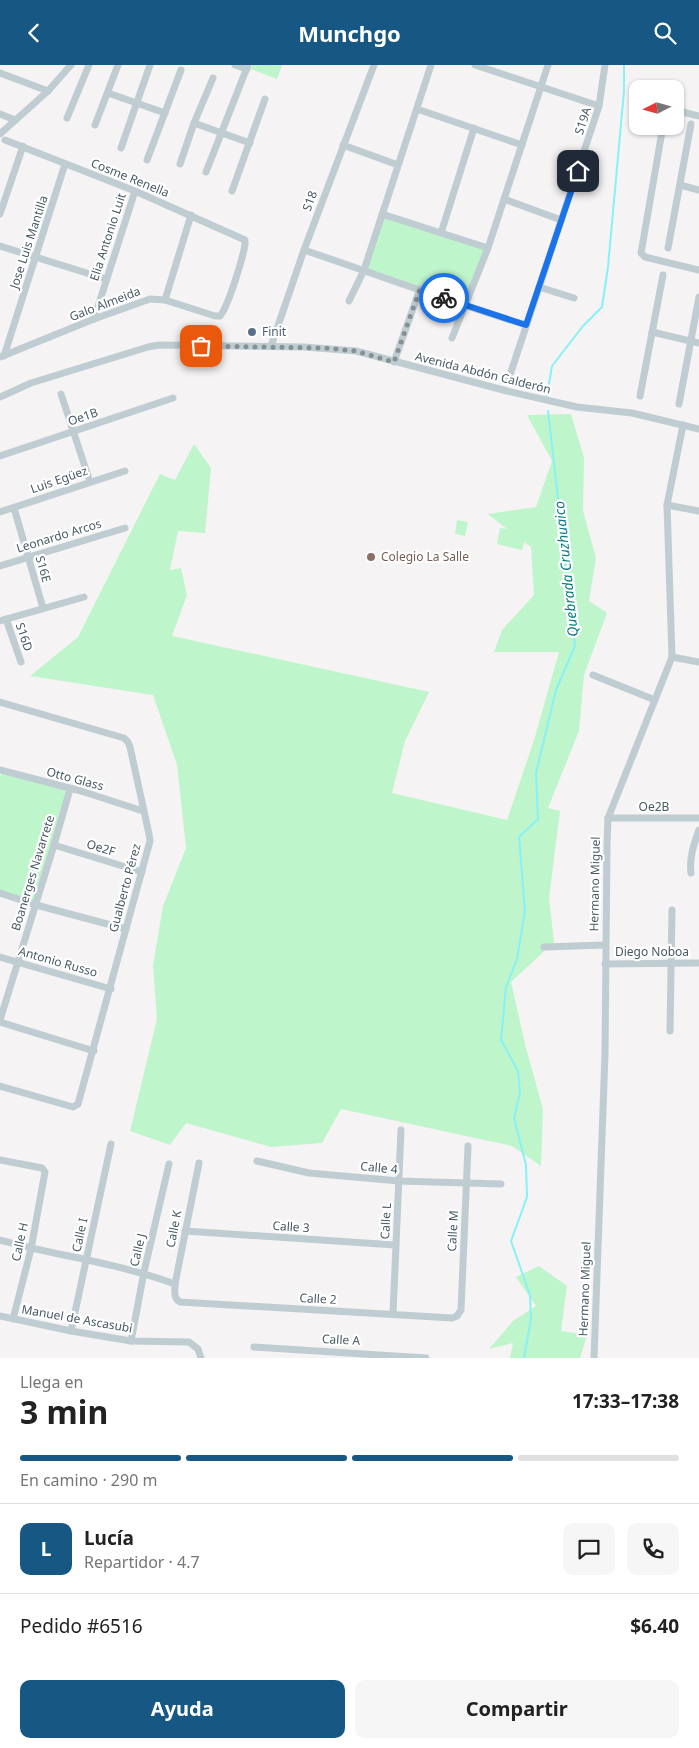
<!DOCTYPE html>
<html lang="es">
<head>
<meta charset="utf-8">
<style>
	body { margin:0; font-family:"Noto Sans",sans-serif; background:#f6f6f6; color:#222; height:100vh; display:flex; flex-direction:column; font-size:19px; white-space:nowrap }
	* { box-sizing:border-box; margin:0 }
	p { font-size:16px; color:#767676 }
	.icon { flex:none; width:28px; height:28px; fill:none; stroke:currentColor; stroke-width:2; stroke-linecap:round; stroke-linejoin:round }
	.map { position:relative; height:1293px; overflow:hidden }
	.sheet { display:flex; flex-direction:column; background:#fff; flex:1 }
	.sheet>* { flex:none }
	.needle { width:32px; rotate:264deg }
	.controls { position:absolute; left:629px; top:15px; display:grid; gap:10px }
	.controls a { display:grid; place-items:center; width:55px; height:55px; border-radius:10px; background:#fff; box-shadow:0 1px 4px #0004; font-size:25px }
	.pin { position:absolute; display:grid; place-items:center; width:42px; height:42px; color:#fff; margin:-21px; border-radius:10px; box-shadow:0 2px 8px #0006 }
	.courier { position:absolute; display:grid; place-items:center; width:50px; height:50px; margin:-25px; border:4px solid #1a73e8; border-radius:50%; background:#fff; color:#222; box-shadow:0 1px 6px #0007 }
	.overview em { font-style:normal; font-weight:700 }
	.overview div { display:flex; flex-direction:column-reverse }
	.overview { display:flex; align-items:center; justify-content:space-between; height:85px; padding:0 20px }
	h1 { font-size:32px; font-weight:700; line-height:38px }
	.bar { display:grid; grid-template-columns:repeat(4,1fr); gap:8px 5px; align-content:center; height:60px; padding:0 20px }
	.bar i { height:6px; border-radius:4px; background:#e0e0e0 }
	.bar .current { background:#165883 }
	.bar p { grid-column:span 4 }
	.line { display:flex; align-items:center; gap:12px; padding:0 20px; border-top:1px solid #e0e0e0 }
	.line div { flex:1 }
	.round { display:grid; place-items:center; flex:none; width:52px; height:52px; border-radius:10px; background:#f6f6f6 }
	.primary-button { display:flex; gap:10px; margin-top:auto; padding:10px 20px }
	.primary-button a { flex:1; height:58px; border-radius:10px; background:#165883; color:#fff; font-size:20px; font-weight:700; line-height:58px; text-align:center }
	.primary-button a+a { background:#f6f6f6; color:#222 }
	header { display:flex; justify-content:space-between; align-items:center; height:65px; padding:0 20px; background:#165883; color:#fff; font-size:22px; font-weight:700 }
	.map>svg:first-child { display:block }
	.green { fill:#bff5cb }
	.lines { fill:none; stroke-linecap:round; stroke-linejoin:round }
	.stream { stroke:#87f2f6; stroke-width:2 }
	.minor { stroke:#bfcdd3; stroke-width:7 }
	.done { stroke:#859095; stroke-width:5; stroke-dasharray:0 9 }
	.route { stroke:#1a73e8; stroke-width:6 }
	.service-dot { fill:#5c6f8a; stroke:#fff; stroke-width:2 }
	.education-dot { fill:#8d6e63; stroke:#fff; stroke-width:2 }
	.labels { text-anchor:middle; stroke-width:4.5; stroke-linejoin:round; paint-order:stroke }
	.street-label { font-size:12px; fill:#485a63; stroke:#fff }
	.service-label { font-size:12px; fill:#4e5e75; stroke:#fff; text-anchor:start }
	.education-label { font-size:12px; fill:#785e54; stroke:#fff; text-anchor:start }
	.water-label { font-size:14px; font-style:italic; fill:#067c81; stroke:#fff }
</style>
</head>
<body>
<header><svg class="icon" aria-label="back" viewBox="0 0 24 24"><path d="M15 5l-7 7 7 7"/></svg>Munchgo<svg class="icon" aria-label="search" viewBox="0 0 24 24"><circle cx="10" cy="10" r="6"/><path d="M15 15l6 6"/></svg></header>
<div class="map">
<svg width="699" height="1293" viewBox="0 0 699 1293">
	<rect width="100%" height="100%" fill="#f5f3f3"/>
	<g class="green">
		<polygon points="252,0 282,0 277,14 251,4"/>
		<polygon points="382,149 488,183 465,241 364,205"/>
		<polygon points="571,349 584,393 583,446 596,493 589,536 607,548 584,610 579,666 548,743 560,746 549,833 554,877 511,917 526,983 543,1044 541,1101 512,1081 341,1044 322,1078 271,1082 186,1058 170,1080 130,1066 157,954 153,900 163,841 186,783 177,700 153,630 30,611 78,572 160,409 175,415 194,379 211,403 205,468 178,466 170,505 181,503 187,530 172,571 429,627 405,676 392,728 507,755 534,675 559,587 494,587 502,565 534,530 531,482 524,477 522,485 497,479 500,463 507,464 488,449 536,442 552,396 527,350"/>
		<polygon points="457,455 468,457 465,471 455,469"/>
		<polygon points="2,706 66,725 36,840 0,828 0,712"/>
		<polygon points="539,1201 567,1221 561,1266 587,1270 580,1293 510,1293 513,1278 489,1284 513,1256 536,1241 516,1212"/>
	</g>
	<g class="lines">
		<g class="stream">
			<polyline points="547,331 552,301 583,261 602,242 608,202 624,26 624,0"/>
			<polyline points="524,1293 531,1254 530,1230 511,1176 527,1132 526,1100 514,1053 520,1028 518,1006 501,975 506,922 517,894 525,846 519,772 538,754 536,708 556,625 575,581 548,346"/>
		</g>
		<g class="minor">
			<polyline points="235,0 247,4"/>
			<polyline points="475,0 599,41"/>
			<polyline points="0,8 48,26"/>
			<polyline points="108,28 165,48"/>
			<polyline points="417,44 522,80"/>
			<polyline points="675,45 699,51"/>
			<polyline points="0,49 15,55"/>
			<polyline points="67,53 89,0"/>
			<polyline points="194,58 250,78"/>
			<polyline points="95,60 118,0"/>
			<polyline points="663,61 641,188 645,192 699,205"/>
			<polyline points="0,69 48,26 71,0"/>
			<polyline points="343,80 398,100"/>
			<polyline points="121,83 150,0"/>
			<polyline points="147,95 181,5"/>
			<polyline points="180,99 194,58 213,13"/>
			<polyline points="206,107 248,0"/>
			<polyline points="680,120 699,125"/>
			<polyline points="232,126 265,34"/>
			<polyline points="504,134 561,155"/>
			<polyline points="0,149 23,81"/>
			<polyline points="382,149 488,183"/>
			<polyline points="441,168 474,63"/>
			<polyline points="0,181 106,214"/>
			<polyline points="668,183 691,59"/>
			<path d="M304,185C378,210 451,237 526,260"/>
			<polyline points="539,222 574,233"/>
			<polyline points="165,235 191,150"/>
			<polyline points="349,236 364,205 431,0"/>
			<polyline points="94,254 135,126"/>
			<polyline points="652,267 699,278"/>
			<polyline points="452,273 488,183 548,0"/>
			<polyline points="271,281 304,185 374,0"/>
			<polyline points="4,291 65,99"/>
			<path d="M0,292L94,254L150,234L165,235L215,251H220C228,242 243,193 245,179V175L135,126L5,75"/>
			<polyline points="394,297 420,224"/>
			<polyline points="508,316 599,41 605,0"/>
			<polyline points="61,329 90,417"/>
			<polyline points="640,331 663,210"/>
			<polyline points="0,332 31,318 148,282 159,280 304,282 356,286 507,326 577,342 632,348 699,364"/>
			<polyline points="679,339 699,232"/>
			<polyline points="0,391 173,333"/>
			<polyline points="667,440 699,446"/>
			<polyline points="14,443 43,543"/>
			<polyline points="0,447 125,406"/>
			<polyline points="0,501 125,463"/>
			<polyline points="6,554 21,597"/>
			<polyline points="0,556 84,532"/>
			<polyline points="672,592 699,597"/>
			<polyline points="593,610 655,635"/>
			<polyline points="0,637 124,673 128,677 130,682 149,769 150,776 78,1039 73,1042 0,1021"/>
			<polyline points="0,705 81,726 143,746"/>
			<polyline points="608,753 699,753"/>
			<polyline points="54,780 142,807"/>
			<path d="M691,808C689,792 694,779 699,765"/>
			<polyline points="0,828 36,840 126,864"/>
			<polyline points="544,882 605,880"/>
			<polyline points="0,892 111,924"/>
			<polyline points="605,899 699,898"/>
			<polyline points="0,955 54,780 70,724"/>
			<polyline points="0,957 94,986"/>
			<polyline points="670,966 672,845"/>
			<polyline points="0,1095 42,1103 45,1107 31,1184 13,1254"/>
			<polyline points="257,1096 309,1108 399,1116 501,1119"/>
			<path d="M199,1098L175,1219C175,1226 173,1233 180,1237L452,1253L457,1251L461,1245L468,1081"/>
			<polyline points="185,1166 395,1180"/>
			<path d="M0,1175C58,1191 118,1198 175,1219"/>
			<polyline points="393,1249 401,1065"/>
			<polyline points="0,1251 71,1266 131,1276 189,1277 198,1284 201,1293"/>
			<polyline points="71,1266 111,1079"/>
			<polyline points="131,1276 144,1207 169,1099"/>
			<polyline points="254,1282 426,1293"/>
			<polyline points="594,1293 605,989 607,780 608,753 672,592 667,440 683,360"/>
		</g>
	</g>
	<g class="lines">
		<polyline class="done" points="201,281 324,283 356,286 394,297 420,224 444,233"/>
		<polyline class="route" points="444,233 526,260 578,106"/>
	</g>
	<circle class="service-dot" cx="252" cy="267" r="5"/>
	<circle class="education-dot" cx="371" cy="492" r="5"/>
	<g class="labels">
		<g class="street-label">
			<text transform="translate(583 56) rotate(-72)" y="4">S19A</text>
			<text transform="translate(130 113) rotate(22)" y="4">Cosme Renella</text>
			<text transform="translate(310 136) rotate(-70)" y="4">S18</text>
			<text transform="translate(108 172) rotate(-72)" y="4">Elia Antonio Luit</text>
			<text transform="translate(29 177) rotate(-72)" y="4">Jose Luis Mantilla</text>
			<text transform="translate(105 239) rotate(-21)" y="4">Galo Almeida</text>
			<text transform="translate(483 308) rotate(14)" y="4">Avenida Abdón Calderón</text>
			<text transform="translate(83 352) rotate(-19)" y="4">Oe1B</text>
			<text transform="translate(59 415) rotate(-19)" y="4">Luis Egüez</text>
			<text transform="translate(59 471) rotate(-17)" y="4">Leonardo Arcos</text>
			<text transform="translate(43 504) rotate(74)" y="4">S16E</text>
			<text transform="translate(24 572) rotate(71)" y="4">S16D</text>
			<text transform="translate(75 714) rotate(15)" y="4">Otto Glass</text>
			<text x="654" y="746">Oe2B</text>
			<text transform="translate(101 783) rotate(17)" y="4">Oe2F</text>
			<text transform="translate(33 808) rotate(-73)" y="4">Boanerges Navarrete</text>
			<text transform="translate(595 819) rotate(-89)" y="4">Hermano Miguel</text>
			<text transform="translate(125 823) rotate(-75)" y="4">Gualberto Pérez</text>
			<text x="652" y="891">Diego Noboa</text>
			<text transform="translate(58 897) rotate(16)" y="4">Antonio Russo</text>
			<text transform="translate(379 1103) rotate(5)" y="4">Calle 4</text>
			<text transform="translate(386 1156) rotate(-87)" y="4">Calle L</text>
			<text transform="translate(291 1162) rotate(4)" y="4">Calle 3</text>
			<text transform="translate(174 1164) rotate(-79)" y="4">Calle K</text>
			<text transform="translate(453 1166) rotate(-87)" y="4">Calle M</text>
			<text transform="translate(80 1170) rotate(-78)" y="4">Calle I</text>
			<text transform="translate(20 1177) rotate(-78)" y="4">Calle H</text>
			<text transform="translate(138 1185) rotate(-77)" y="4">Calle J</text>
			<text transform="translate(585 1224) rotate(-88)" y="4">Hermano Miguel</text>
			<text transform="translate(318 1234) rotate(3)" y="4">Calle 2</text>
			<text transform="translate(77 1254) rotate(10)" y="4">Manuel de Ascasubi</text>
			<text transform="translate(341 1275) rotate(3)" y="4">Calle A</text>
		</g>
		<g class="service-label">
			<text x="262" y="271">Finit</text>
		</g>
		<g class="education-label">
			<text x="381" y="496">Colegio La Salle</text>
		</g>
		<g class="water-label">
			<text transform="translate(566 504) rotate(-96)" y="5">Quebrada Cruzhuaico</text>
		</g>
	</g>
</svg>
<div class="controls">
<a><svg class="needle" viewBox="-14 -14 28 28"><path d="M0-13l5 13h-10z" fill="#e53935"/><path d="M0 13l5-13h-10z" fill="#767676"/></svg></a>
</div>
<div class="pin" style="left:201px;top:281px;background:#ea580c"><svg class="icon" aria-label="bag" viewBox="0 0 24 24"><path d="M5 8h14l-1 12H6zM9 8a3 3 0 0 1 6 0"/></svg></div>
<div class="pin" style="left:578px;top:106px;background:#1f2937"><svg class="icon" aria-label="home" viewBox="0 0 24 24"><path d="M3 11l9-7 9 7M6 9v11h12V9"/></svg></div>
<div class="courier" style="left:444px;top:233px"><svg class="icon" aria-label="bike" viewBox="0 0 24 24"><circle cx="6" cy="16" r="4"/><circle cx="18" cy="16" r="4"/><path d="M6 16l4-8h5l3 8M10 8l3 8H6M13 5h3"/></svg></div>
</div>
<section class="sheet">
<div class="overview"><div><h1>3 min</h1><p>Llega en</p></div><em>17:33–17:38</em></div>
<div class="bar"><i class="current"></i><i class="current"></i><i class="current"></i><i></i><p>En camino · 290 m</p></div>
<div class="line" style="height:90px"><b class="round" style="background:#165883;color:#fff">L</b><div><b>Lucía</b><p>Repartidor · 4.7</p></div><a class="round"><svg class="icon" aria-label="chat" viewBox="0 0 24 24"><path d="M4 5h16v11H9l-5 4z"/></svg></a><a class="round"><svg class="icon" aria-label="phone" viewBox="0 0 24 24"><path d="M5 4h4l2 5-3 2q2 4 5 5l2-3 5 2v4C11 20 4 13 5 4z"/></svg></a></div>
<div class="line" style="height:65px"><div>Pedido #6516</div><b>$6.40</b></div>
<div class="primary-button"><a>Ayuda</a><a>Compartir</a></div>
</section>
</body>
</html>
